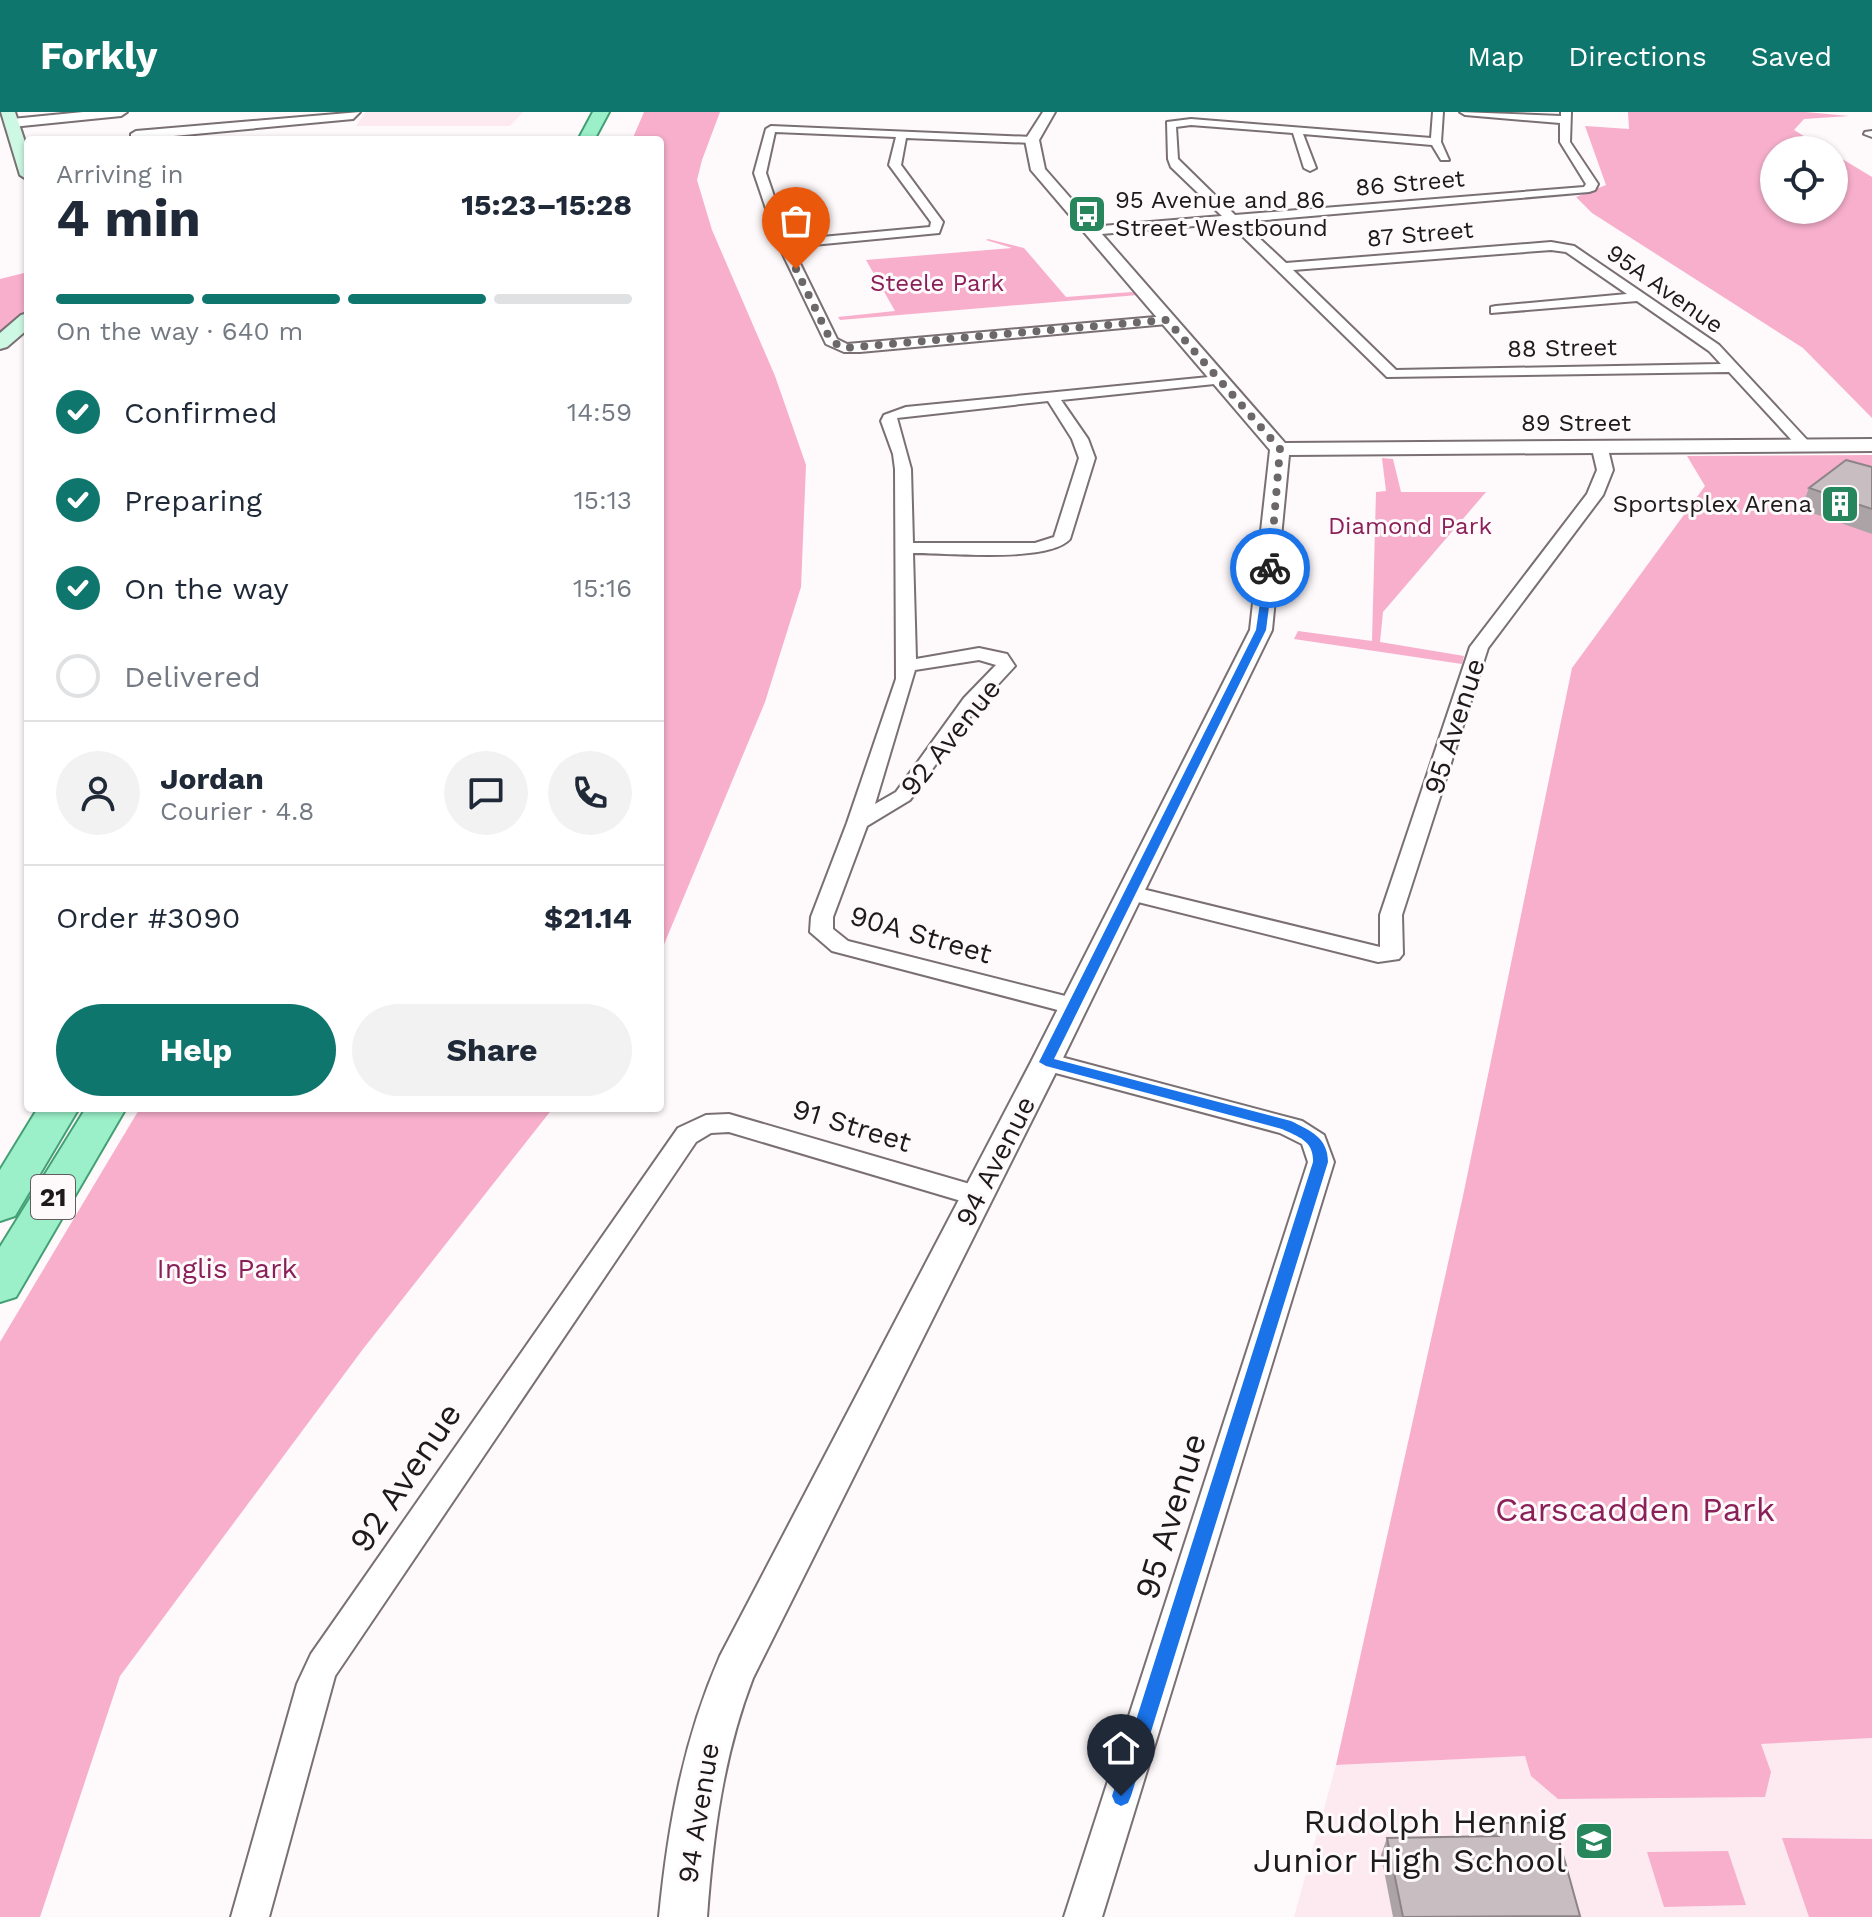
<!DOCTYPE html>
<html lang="en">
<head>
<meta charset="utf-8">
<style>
	body { margin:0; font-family:"Work Sans",sans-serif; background:#f2f2f3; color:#1f2937; height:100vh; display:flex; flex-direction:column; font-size:30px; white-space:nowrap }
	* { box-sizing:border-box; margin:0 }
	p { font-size:26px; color:#747a83 }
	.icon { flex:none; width:44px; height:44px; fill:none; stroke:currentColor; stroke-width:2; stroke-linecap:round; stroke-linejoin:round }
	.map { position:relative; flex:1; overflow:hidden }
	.details { position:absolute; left:24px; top:24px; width:640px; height:976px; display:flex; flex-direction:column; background:#fff; border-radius:8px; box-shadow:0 2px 6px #0004 }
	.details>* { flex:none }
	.fabs { position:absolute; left:1760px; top:24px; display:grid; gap:16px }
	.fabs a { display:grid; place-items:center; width:88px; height:88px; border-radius:50%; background:#fff; box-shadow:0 2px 6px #0004; font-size:40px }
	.pin { position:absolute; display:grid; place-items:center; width:68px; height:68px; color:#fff; margin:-82px -34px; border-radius:50% 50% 50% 0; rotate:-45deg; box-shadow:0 0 8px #0007 }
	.pin .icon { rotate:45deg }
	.courier { position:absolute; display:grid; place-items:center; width:80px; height:80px; margin:-40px; border:6px solid #1a73e8; border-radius:50%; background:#fff; color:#222; box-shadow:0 2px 10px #0007 }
	.head em { font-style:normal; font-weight:700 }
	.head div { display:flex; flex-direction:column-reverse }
	.head { display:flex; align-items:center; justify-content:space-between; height:136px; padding:0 32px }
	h1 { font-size:52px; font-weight:700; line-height:60px }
	.bar { display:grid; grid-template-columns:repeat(4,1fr); gap:12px 8px; align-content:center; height:96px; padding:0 32px }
	.bar i { height:10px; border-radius:6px; background:#e0e1e3 }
	.bar .selected { background:#0f766e }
	.bar p { grid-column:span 4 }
	.line { display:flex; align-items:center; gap:20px; padding:0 32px; border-top:2px solid #e0e1e3 }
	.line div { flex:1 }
	.round { display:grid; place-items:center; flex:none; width:84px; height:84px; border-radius:42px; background:#f2f2f3 }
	ol { padding:0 32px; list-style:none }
	li { display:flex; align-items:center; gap:24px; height:88px }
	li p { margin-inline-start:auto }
	li .icon { padding:8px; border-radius:50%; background:#0f766e; color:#fff; stroke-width:4 }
	li:last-child { color:#747a83 }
	li i { width:44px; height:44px; border:4px solid #e0e1e3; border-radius:50% }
	.cta { display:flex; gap:16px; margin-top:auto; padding:16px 32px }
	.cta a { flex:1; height:92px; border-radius:48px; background:#0f766e; color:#fff; font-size:32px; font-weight:700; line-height:92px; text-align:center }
	.cta a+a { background:#f2f2f3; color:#1f2937 }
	header { display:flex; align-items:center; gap:48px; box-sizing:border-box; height:112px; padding:0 40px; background:#0f766e; color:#fff }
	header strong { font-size:38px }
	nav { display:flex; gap:44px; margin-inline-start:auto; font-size:28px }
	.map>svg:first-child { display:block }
	.built { fill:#fdeaf1 }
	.green { fill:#f7afcc }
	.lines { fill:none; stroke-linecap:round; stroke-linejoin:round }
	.minor-casing { stroke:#7a7073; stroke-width:4 }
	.tertiary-casing { stroke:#7a7073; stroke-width:4 }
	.secondary-casing { stroke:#7a7073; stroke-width:4 }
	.primary-casing { stroke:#449f75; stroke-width:4 }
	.minor { fill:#fff; fill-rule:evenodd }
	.tertiary { fill:#fff; fill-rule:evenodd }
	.secondary { fill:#cdf8e4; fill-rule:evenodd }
	.primary { fill:#9bf0c9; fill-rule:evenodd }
	.wall { fill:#aca3a6 }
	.building { fill:#c8bdc1; stroke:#8c8487; stroke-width:2 }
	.route { fill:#1a73e8 }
	.done { stroke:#6c6869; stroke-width:8; stroke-dasharray:0 14.4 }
	.labels { text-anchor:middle; stroke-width:6; stroke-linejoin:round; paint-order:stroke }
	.far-street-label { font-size:24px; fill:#1e1a1b; stroke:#fef9fb }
	.far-poi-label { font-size:24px; fill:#1e1a1b; stroke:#fef9fb; text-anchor:start }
	.far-park-label { font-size:24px; fill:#8b2058; stroke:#fef9fb }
	.shield { fill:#fef9fb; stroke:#615d5e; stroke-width:2 }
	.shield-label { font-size:26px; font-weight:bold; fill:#1e1a1b }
	.street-label { font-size:28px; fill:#1e1a1b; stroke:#fef9fb }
	.park-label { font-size:28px; fill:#8b2058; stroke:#fef9fb }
	.near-street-label { font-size:34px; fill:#1e1a1b; stroke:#fef9fb }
	.near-park-label { font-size:34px; fill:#8b2058; stroke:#fef9fb }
	.near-poi-label { font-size:34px; fill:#1e1a1b; stroke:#fef9fb; text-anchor:end }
</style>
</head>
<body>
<header>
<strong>Forkly</strong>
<nav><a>Map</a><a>Directions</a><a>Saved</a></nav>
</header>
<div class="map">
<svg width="1872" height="1805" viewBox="0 0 1872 1805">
	<rect width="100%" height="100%" fill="#fef9fb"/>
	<g class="built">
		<polygon points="366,0 523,0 510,14 356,14"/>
		<polygon points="1872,1626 1872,1805 1294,1805 1336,1653"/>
	</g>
	<g class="green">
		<polygon points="644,0 720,0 702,48 697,68 712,118 775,264 806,353 801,475 765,590 660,842 660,28 632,28"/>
		<polygon points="1628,0 1806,0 1849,4 1804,7 1794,18 1827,38 1774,38 1774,98 1834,98 1834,42 1872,65 1872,306 1803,236 1592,101 1576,85 1606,73 1585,14 1629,17"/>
		<polygon points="988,127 1024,136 1066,185 1132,180 1138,183 840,208 838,205 895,199 866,148 1012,136 986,128"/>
		<polygon points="28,160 28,196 0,220 0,167"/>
		<polygon points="1872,343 1872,1626 1761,1632 1771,1660 1765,1685 1558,1687 1531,1664 1525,1644 1336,1653 1463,1084 1572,556 1705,374 1687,344"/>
		<polygon points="1382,346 1393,347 1401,380 1486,380 1383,500 1380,530 1464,544 1462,552 1294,527 1298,519 1372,529 1376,380 1386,379"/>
		<polygon points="140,996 553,996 363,1237 120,1564 40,1805 0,1805 0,1230"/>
		<polygon points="1782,1726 1872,1727 1872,1805 1809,1805"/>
		<polygon points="1728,1739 1746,1793 1664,1795 1647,1740"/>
	</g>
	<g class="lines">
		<defs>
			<g id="minor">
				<polygon points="360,0 353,7 131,28 131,22 136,19"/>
				<path d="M1433,0H1443L1441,30L1449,48H1441L1432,33L1303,22L1316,56L1310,59L1304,56L1293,21L1191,13L1176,15L1178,47L1235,103L1584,75L1586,72L1560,30V11L1465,3L1460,0L1561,4V0H1571L1570,30L1598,72L1595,78L1589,80L1242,110L1286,151L1551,130L1574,134L1719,233L1809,330V336H1799L1729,260L1387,265L1229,111L1090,123L1084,119L1090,115L1222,104L1171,55L1168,47L1167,10L1191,7L1431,26ZM1551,138L1566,140L1627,182L1496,194L1491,195V201L1637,189L1709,239L1721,252L1396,258L1293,158Z"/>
				<path d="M771,14L1032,25L1037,28L1032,31L906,26L901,53L943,110L939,121L792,135L837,227L847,232L1167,204L1174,208L1167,212L860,240H844L826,232L778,132L754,61L766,17ZM775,20L896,25L889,53L931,110L930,115L789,128L766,61Z"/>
				<polygon points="1872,19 1872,25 1864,22 1865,20"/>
				<path d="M1219,264L1224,265V271L1061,288L1088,327L1095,346L1070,427C1049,451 947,441 913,441L916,547L979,536L1007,542L1015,554L978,594L910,688L867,714L833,805V817L848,829L1081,888L1085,894L1081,900L1073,902L832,839L810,820L811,805L847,711L896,567L895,357L893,342L881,309L884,303L906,295ZM1048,289L1072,327L1079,346L1054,425L1035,431H913L911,357L897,306ZM979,548L996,553L964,586L896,680L875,692L915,558Z"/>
				<polygon points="1600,332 1608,337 1613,358 1603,383 1488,536 1402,803 1403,842 1399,847 1378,850 1122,786 1119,781 1122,776 1130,774 1380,835 1380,803 1470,535 1587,382 1597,358 1592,337"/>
				<polygon points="1046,941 1302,1009 1324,1023 1334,1050 1102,1805 1064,1805 1308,1050 1302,1032 1280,1021 1037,956 1034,950 1037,944"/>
				<polygon points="729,1002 987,1077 991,1084 987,1091 978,1094 729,1020 711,1021 696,1030 335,1564 269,1805 231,1805 297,1572 311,1542 678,1016 706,1003"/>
			</g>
			<g id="tertiary">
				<polygon points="83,0 127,0 121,4 12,15 5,11 12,7"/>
				<path d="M1043,0H1055L1039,28L1045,57L1285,331L1872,327V339L1289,343L1272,518L1061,950L753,1566C723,1644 713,1723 707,1805H659C668,1713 683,1629 720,1544L1031,950L1250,518L1270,338L1031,58L1025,28Z"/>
			</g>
			<g id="secondary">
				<polygon points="1,0 15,0 28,39 28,68 20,63"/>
				<polygon points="28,201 28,217 7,235 0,237 0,221 21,203"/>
			</g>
			<g id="primary">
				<polygon points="593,0 609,0 594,28 578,28"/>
				<polygon points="38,996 79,996 15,1104 0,1109 0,1058"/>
				<polygon points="86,996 126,996 16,1185 0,1190 0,1135"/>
			</g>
		</defs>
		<use href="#minor" class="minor-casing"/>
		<use href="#tertiary" class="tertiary-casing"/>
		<use href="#secondary" class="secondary-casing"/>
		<use href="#primary" class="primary-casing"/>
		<use href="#minor" class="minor"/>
		<use href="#tertiary" class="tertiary"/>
		<use href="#secondary" class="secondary"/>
		<use href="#primary" class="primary"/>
	</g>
	<g class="wall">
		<polygon points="1872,355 1872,422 1801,397 1809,376"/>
		<polygon points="1495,1711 1580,1804 1579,1805 1393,1805 1381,1743 1387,1726 1489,1725"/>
	</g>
	<g class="building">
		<polygon points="1846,348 1872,355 1872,397 1809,376"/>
		<polygon points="1554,1710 1580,1804 1403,1805 1387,1726 1499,1724 1495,1711"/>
	</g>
	<path class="route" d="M1270,453L1274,456L1266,518L1054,947L1291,1009C1311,1019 1328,1026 1328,1050L1131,1684L1128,1691L1121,1694L1115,1691L1112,1684L1313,1050C1314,1029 1299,1025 1282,1017L1046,954L1039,950L1256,518L1265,456Z"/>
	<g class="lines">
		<polyline class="done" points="796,157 831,229 844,236 1167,208 1280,337 1270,456"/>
	</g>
	<defs>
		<symbol id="bus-square" viewBox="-11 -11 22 22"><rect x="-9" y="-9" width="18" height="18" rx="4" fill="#28865d" stroke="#fef9fb"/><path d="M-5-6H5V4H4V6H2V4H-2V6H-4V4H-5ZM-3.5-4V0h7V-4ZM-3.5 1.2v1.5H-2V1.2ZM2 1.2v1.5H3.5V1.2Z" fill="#fff"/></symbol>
		<symbol id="building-square" viewBox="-11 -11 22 22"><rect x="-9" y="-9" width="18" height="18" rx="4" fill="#28865d" stroke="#fef9fb"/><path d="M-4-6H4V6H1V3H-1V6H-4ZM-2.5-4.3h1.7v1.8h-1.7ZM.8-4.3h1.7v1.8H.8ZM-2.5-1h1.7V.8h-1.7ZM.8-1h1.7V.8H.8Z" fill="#fff"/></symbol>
		<symbol id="school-square" viewBox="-11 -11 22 22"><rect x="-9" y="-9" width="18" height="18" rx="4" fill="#28865d" stroke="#fef9fb"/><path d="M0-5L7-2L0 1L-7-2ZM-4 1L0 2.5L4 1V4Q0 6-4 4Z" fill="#fff"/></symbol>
	</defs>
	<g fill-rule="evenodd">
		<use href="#bus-square" x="1065" y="80" width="44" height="44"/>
		<use href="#building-square" x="1818" y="370" width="44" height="44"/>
		<use href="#school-square" x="1572" y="1707" width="44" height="44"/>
	</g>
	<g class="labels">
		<g class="far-street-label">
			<text transform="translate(1410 71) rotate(-5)" y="8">86 Street</text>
			<text transform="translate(1420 122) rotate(-5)" y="8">87 Street</text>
			<text transform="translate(1665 177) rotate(35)" y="8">95A Avenue</text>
			<text transform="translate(1562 236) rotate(-1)" y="8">88 Street</text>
			<text x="1576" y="319">89 Street</text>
		</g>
		<g class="far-poi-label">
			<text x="1115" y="96">95 Avenue and 86<tspan x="1115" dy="28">Street Westbound</tspan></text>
			<text x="1812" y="400" text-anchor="end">Sportsplex Arena</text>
		</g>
		<g class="far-park-label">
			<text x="937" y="179">Steele Park</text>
			<text x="1410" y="422">Diamond Park</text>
		</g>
		<rect class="shield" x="31" y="1063" width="44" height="44" rx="6"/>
		<g class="shield-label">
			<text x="53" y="1094">21</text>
		</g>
		<g class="street-label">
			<text transform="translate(1454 614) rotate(-72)" y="10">95 Avenue</text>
			<text transform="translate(950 625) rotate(-51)" y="10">92 Avenue</text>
			<text transform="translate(921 822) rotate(16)" y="10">90A Street</text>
			<text transform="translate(852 1013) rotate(17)" y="10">91 Street</text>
			<text transform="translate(995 1049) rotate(-63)" y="10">94 Avenue</text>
			<text transform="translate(698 1701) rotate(-81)" y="10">94 Avenue</text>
		</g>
		<g class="park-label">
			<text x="227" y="1166">Inglis Park</text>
		</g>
		<g class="near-street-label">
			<text transform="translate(405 1365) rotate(-56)" y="12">92 Avenue</text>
			<text transform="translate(1170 1404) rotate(-73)" y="12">95 Avenue</text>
		</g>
		<g class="near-park-label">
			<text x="1635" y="1409">Carscadden Park</text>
		</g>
		<g class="near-poi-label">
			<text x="1566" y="1721">Rudolph Hennig<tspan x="1566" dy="39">Junior High School</tspan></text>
		</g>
	</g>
</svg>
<div class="fabs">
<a><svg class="icon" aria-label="locate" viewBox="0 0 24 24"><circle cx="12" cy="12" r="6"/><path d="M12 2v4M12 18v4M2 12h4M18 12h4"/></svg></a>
</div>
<div class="pin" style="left:796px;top:157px;background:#ea580c"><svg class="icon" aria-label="bag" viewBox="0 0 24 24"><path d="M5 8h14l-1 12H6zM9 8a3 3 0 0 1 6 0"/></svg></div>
<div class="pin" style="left:1121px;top:1684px;background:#1f2937"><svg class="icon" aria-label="home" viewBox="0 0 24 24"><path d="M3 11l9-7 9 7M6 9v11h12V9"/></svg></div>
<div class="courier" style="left:1270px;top:456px"><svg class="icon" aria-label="bike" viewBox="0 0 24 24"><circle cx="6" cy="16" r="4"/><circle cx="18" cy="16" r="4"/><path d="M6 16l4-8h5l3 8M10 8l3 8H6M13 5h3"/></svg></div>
<section class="details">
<div class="head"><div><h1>4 min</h1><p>Arriving in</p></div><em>15:23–15:28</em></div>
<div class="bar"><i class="selected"></i><i class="selected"></i><i class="selected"></i><i></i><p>On the way · 640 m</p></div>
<ol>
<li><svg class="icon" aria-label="check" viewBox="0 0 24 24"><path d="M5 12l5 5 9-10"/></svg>Confirmed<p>14:59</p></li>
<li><svg class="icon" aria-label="check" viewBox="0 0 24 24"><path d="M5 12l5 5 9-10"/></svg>Preparing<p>15:13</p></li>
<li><svg class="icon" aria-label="check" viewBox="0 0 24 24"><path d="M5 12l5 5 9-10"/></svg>On the way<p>15:16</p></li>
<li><i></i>Delivered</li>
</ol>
<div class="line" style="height:144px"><a class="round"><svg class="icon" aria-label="person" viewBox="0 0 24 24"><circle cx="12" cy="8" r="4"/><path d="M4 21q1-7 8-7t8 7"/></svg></a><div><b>Jordan</b><p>Courier · 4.8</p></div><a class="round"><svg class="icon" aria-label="chat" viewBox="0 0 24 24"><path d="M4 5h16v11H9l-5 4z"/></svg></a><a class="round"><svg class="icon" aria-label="phone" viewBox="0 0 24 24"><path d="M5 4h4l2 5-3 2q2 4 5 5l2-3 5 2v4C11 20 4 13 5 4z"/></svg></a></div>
<div class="line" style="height:104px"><div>Order #3090</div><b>$21.14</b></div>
<div class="cta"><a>Help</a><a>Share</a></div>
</section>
</div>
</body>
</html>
